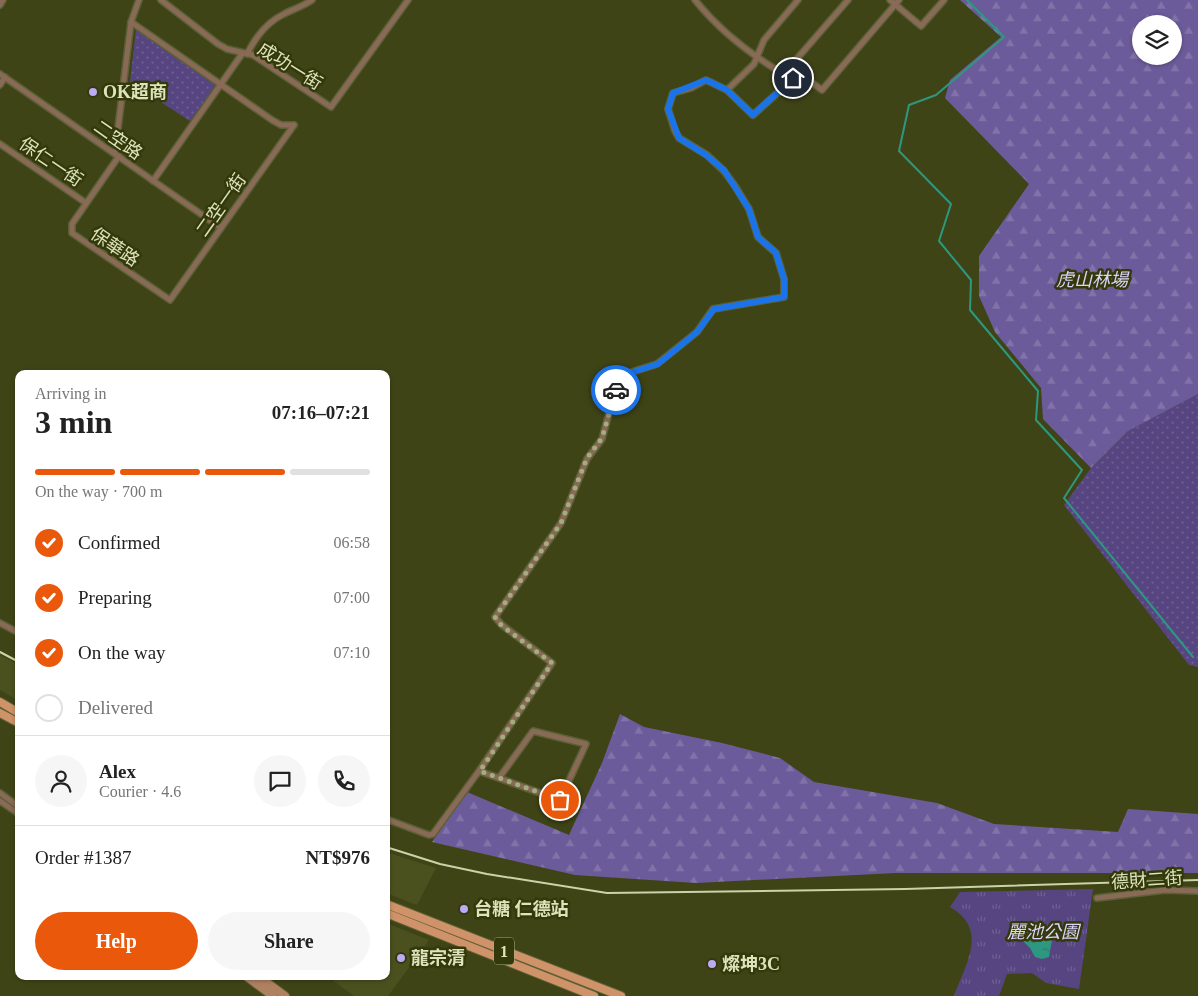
<!DOCTYPE html>
<html lang="en">
<head>
<meta charset="utf-8">
<style>
	body { margin:0; font-family:"Times New Roman","Noto Sans TC",serif; background:#f6f6f6; color:#222; height:100vh; display:flex; flex-direction:column; font-size:19px; white-space:nowrap }
	* { box-sizing:border-box; margin:0 }
	p { font-size:16px; color:#767676 }
	.icon { flex:none; width:28px; height:28px; fill:none; stroke:currentColor; stroke-width:2; stroke-linecap:round; stroke-linejoin:round }
	.map { position:relative; flex:1; overflow:hidden }
	.sheet { position:absolute; left:15px; top:370px; width:375px; height:610px; display:flex; flex-direction:column; background:#fff; border-radius:10px; box-shadow:0 1px 4px #0004 }
	.sheet>* { flex:none }
	.controls { position:absolute; left:1132px; top:15px; display:grid; gap:10px }
	.controls a { display:grid; place-items:center; width:50px; height:50px; border-radius:50%; background:#fff; box-shadow:0 1px 4px #0004; font-size:25px }
	.pin { position:absolute; display:grid; place-items:center; width:42px; height:42px; color:#fff; margin:-21px; border:2px solid #fff; border-radius:50%; box-shadow:0 1px 5px #0007 }
	.courier { position:absolute; display:grid; place-items:center; width:50px; height:50px; margin:-25px; border:4px solid #1a73e8; border-radius:50%; background:#fff; color:#222; box-shadow:0 1px 6px #0007 }
	.headline em { font-style:normal; font-weight:700 }
	.headline div { display:flex; flex-direction:column-reverse }
	.headline { display:flex; align-items:center; justify-content:space-between; height:85px; padding:0 20px }
	h1 { font-size:32px; font-weight:700; line-height:38px }
	.bar { display:grid; grid-template-columns:repeat(4,1fr); gap:8px 5px; align-content:center; height:60px; padding:0 20px }
	.bar i { height:6px; border-radius:4px; background:#e0e0e0 }
	.bar .active { background:#ea580c }
	.bar p { grid-column:span 4 }
	.line { display:flex; align-items:center; gap:12px; padding:0 20px; border-top:1px solid #e0e0e0 }
	.line div { flex:1 }
	.round { display:grid; place-items:center; flex:none; width:52px; height:52px; border-radius:26px; background:#f6f6f6 }
	ol { padding:0 20px; list-style:none }
	li { display:flex; align-items:center; gap:15px; height:55px }
	li p { margin-inline-start:auto }
	li .icon { padding:5px; border-radius:50%; background:#ea580c; color:#fff; stroke-width:4 }
	li:last-child { color:#767676 }
	li i { width:28px; height:28px; border:2px solid #e0e0e0; border-radius:50% }
	.button { display:flex; gap:10px; margin-top:auto; padding:10px 20px }
	.button a { flex:1; height:58px; border-radius:30px; background:#ea580c; color:#fff; font-size:20px; font-weight:700; line-height:58px; text-align:center }
	.button a+a { background:#f6f6f6; color:#222 }
	.map>svg:first-child { display:block }
	.built { fill:#4b501f }
	.grass { fill:url(#grass-dots) }
	.forest { fill:url(#forest-firs); fill-rule:evenodd }
	.park { fill:url(#park-tufts) }
	.water { fill:url(#water-ripples) }
	.lines { fill:none; stroke-linecap:round; stroke-linejoin:round }
	.stream { stroke:#2e9780; stroke-width:2 }
	.street-casing { stroke:#5b6135; stroke-width:8 }
	.secondary-casing { stroke:#5b6135; stroke-width:10 }
	.primary-casing { stroke:#5b6135; stroke-width:10 }
	.street { stroke:#886a56; stroke-width:5 }
	.secondary { stroke:#b08161; stroke-width:8 }
	.primary { stroke:#cf9269; stroke-width:8 }
	.rail { stroke:#ccd2a9; stroke-width:2 }
	.done { stroke:#a6ac82; stroke-width:5; stroke-dasharray:0 9 }
	.route { stroke:#1a73e8; stroke-width:6 }
	.poi-dot { fill:#bcaaf5; stroke:#34390b; stroke-width:2 }
	.labels { text-anchor:middle; stroke-width:5; stroke-linejoin:round; paint-order:stroke }
	.shield { fill:#34390b; stroke:#aab186; stroke-width:1 }
	.shield-label { font-size:16px; font-weight:bold; fill:#dde4bb }
	.street-label { font-size:18px; fill:#dde4bb; stroke:#34390b }
	.poi-label { font-size:18px; font-weight:bold; fill:#dde4bb; stroke:#34390b; text-anchor:start }
	.park-label { font-size:18px; font-style:italic; fill:#dcd4fa; stroke:#34390b }
</style>
</head>
<body>
<div class="map">
<svg width="1198" height="996" viewBox="0 0 1198 996">
	<defs>
		<pattern id="grass-dots" width="8" height="8" patternUnits="userSpaceOnUse" patternTransform="scale(1.25)"><rect width="8" height="8" fill="#564581"/><path d="M2 2h.1M6 6h.1" fill="none" stroke="#6e6091" stroke-width="1.8" stroke-linecap="round"/></pattern>
		<pattern id="forest-firs" width="22" height="20" patternUnits="userSpaceOnUse" patternTransform="scale(1.25)"><rect width="22" height="20" fill="#6c5b9b"/><path d="M5 1l3.5 6h-7zM16 11l3.5 6h-7z" fill="#8172a7"/></pattern>
		<pattern id="park-tufts" width="24" height="20" patternUnits="userSpaceOnUse" patternTransform="scale(1.25)"><rect width="24" height="20" fill="#564581"/><path d="M3 7l-1-3M5 7V3M7 7l1-3M15 17l-1-3M17 17v-4M19 17l1-3" fill="none" stroke="#6e6091"/></pattern>
		<pattern id="water-ripples" width="26" height="14" patternUnits="userSpaceOnUse" patternTransform="scale(1.25)"><rect width="26" height="14" fill="#2e9780"/><path d="M2 4q2-2 4 0t4 0M15 11q2-2 4 0t4 0" fill="none" stroke="#357a67"/></pattern>
	</defs>
	<rect width="100%" height="100%" fill="#3f4417"/>
	<g class="built">
		<polygon points="0,655 19,665 19,701 0,690"/>
		<polygon points="386,852 436,868 417,905 386,893"/>
		<polygon points="386,923 429,940 388,996 354,996 327,976 386,976"/>
	</g>
	<g class="grass">
		<polygon points="136,29 216,85 190,121 130,82"/>
		<polygon points="1198,394 1198,667 1189,665 1064,505 1091,468 1128,431"/>
	</g>
	<g class="forest">
		<path d="M960,0H1198V394L1128,431L1091,468L1043,419L1041,388L995,332L979,296V256L1029,184L945,98L950,80L1001,37ZM1141,24H1174V56H1141Z"/>
		<polygon points="620,714 644,727 722,743 780,758 814,782 937,803 994,824 1118,832 1128,809 1198,814 1198,873 895,873 696,883 575,875 432,842 467,792 569,835 602,763"/>
	</g>
	<path class="park" d="M1093,889L1079,989L1046,983L1032,973L1007,974L999,996H954C966,963 989,929 950,907L960,892Z"/>
	<polygon class="water" points="1029,921 1040,925 1048,925 1054,929 1049,957 1042,959 1035,957 1030,948 1019,937 1018,927 1022,922"/>
	<g class="lines">
		<polyline class="stream" points="967,0 1004,37 936,95 909,105 899,151 951,204 939,241 971,280 970,310 1038,391 1036,420 1082,470 1064,498 1193,657"/>
		<defs>
			<g id="street">
				<polyline points="161,0 218,44 227,49 253,55 331,107 408,0"/>
				<path d="M695,0C719,30 747,52 780,72L781,81H791"/>
				<polyline points="890,0 921,26 944,0"/>
				<polyline points="0,5 3,0"/>
				<polyline points="131,22 272,120 281,125 294,125"/>
				<path d="M247,54C255,38 267,22 284,14C293,9 302,7 312,0"/>
				<polyline points="0,74 221,228"/>
				<polyline points="793,79 803,76 822,90 899,0"/>
				<polyline points="0,85 5,77"/>
				<polyline points="727,90 754,64 764,40 798,0"/>
				<polyline points="0,144 86,203"/>
				<polyline points="115,153 131,22 139,0"/>
				<polyline points="119,156 72,224 72,233 170,300 294,125"/>
				<polyline points="153,181 242,54"/>
				<polyline points="0,623 19,633"/>
				<polyline points="479,771 560,800 586,744 533,731 499,778"/>
				<polyline points="0,793 19,807"/>
				<polyline points="0,801 19,814"/>
				<polyline points="386,819 429,835 433,834 479,771 552,663 502,625 495,617 561,523 587,459 602,439 619,376 657,364 697,332 713,309 784,297 784,279 776,253 758,237 749,209 735,186 724,171 707,155 679,138 675,131 668,109 673,93 691,88 706,80 727,90 753,115 792,80 793,74 788,69 848,0"/>
				<polyline points="1097,898 1165,890 1198,891"/>
			</g>
			<g id="secondary">
				<polyline points="246,976 273,996"/>
				<polyline points="258,976 285,996"/>
			</g>
			<g id="primary">
				<polyline points="0,702 19,713"/>
				<polyline points="0,713 19,723"/>
				<polyline points="386,904 621,996"/>
				<polyline points="386,913 594,996"/>
			</g>
		</defs>
		<use href="#street" class="street-casing"/>
		<use href="#secondary" class="secondary-casing"/>
		<use href="#primary" class="primary-casing"/>
		<use href="#street" class="street"/>
		<use href="#secondary" class="secondary"/>
		<use href="#primary" class="primary"/>
		<g class="rail">
			<polyline points="0,652 19,662"/>
			<polyline points="386,847 440,864 487,874 607,893 905,889 1198,880"/>
		</g>
	</g>
	<g class="lines">
		<polyline class="done" points="560,800 480,771 552,663 502,626 495,617 561,523 587,458 602,438 616,390"/>
		<polyline class="route" points="616,390 620,376 658,364 697,332 714,309 784,297 784,279 776,253 758,237 749,209 724,170 706,155 679,138 668,109 673,93 706,80 727,90 753,115 793,78"/>
	</g>
	<g class="poi-dot">
		<circle cx="93" cy="92" r="5"/>
		<circle cx="464" cy="909" r="5"/>
		<circle cx="401" cy="958" r="5"/>
		<circle cx="712" cy="964" r="5"/>
	</g>
	<g class="labels">
		<rect class="shield" x="494" y="937.5" width="20" height="27" rx="4"/>
		<g class="shield-label">
			<text x="504" y="957">1</text>
		</g>
		<g class="street-label">
			<text transform="translate(290 66) rotate(32)" y="6">成功一街</text>
			<text transform="translate(118 140) rotate(35)" y="6">二空路</text>
			<text transform="translate(51 162) rotate(34)" y="6">保仁一街</text>
			<text transform="translate(221 205) rotate(-55)" y="6">二空一街</text>
			<text transform="translate(115 247) rotate(34)" y="6">保華路</text>
			<text transform="translate(1147 880) rotate(-4)" y="6">德財二街</text>
		</g>
		<g class="poi-label">
			<text x="103" y="98">OK超商</text>
			<text x="474" y="915">台糖 仁德站</text>
			<text x="411" y="964">龍宗清</text>
			<text x="722" y="970">燦坤3C</text>
		</g>
		<g class="park-label">
			<text x="1092" y="286">虎山林場</text>
			<text x="1043" y="938">麗池公園</text>
		</g>
	</g>
</svg>
<div class="controls">
<a><svg class="icon" aria-label="layers" viewBox="0 0 24 24"><path d="M12 4l9 5-9 5-9-5zM3 14l9 5 9-5"/></svg></a>
</div>
<div class="pin" style="left:560px;top:800px;background:#ea580c"><svg class="icon" aria-label="bag" viewBox="0 0 24 24"><path d="M5 8h14l-1 12H6zM9 8a3 3 0 0 1 6 0"/></svg></div>
<div class="pin" style="left:793px;top:78px;background:#1f2937"><svg class="icon" aria-label="home" viewBox="0 0 24 24"><path d="M3 11l9-7 9 7M6 9v11h12V9"/></svg></div>
<div class="courier" style="left:616px;top:390px"><svg class="icon" aria-label="car" viewBox="0 0 24 24"><path d="M5 17H2v-5l4-1 3-4h7l3 4 3 1v5h-3M9 17h6M6 11h13"/><circle cx="7" cy="17" r="2"/><circle cx="17" cy="17" r="2"/></svg></div>
<section class="sheet">
<div class="headline"><div><h1>3 min</h1><p>Arriving in</p></div><em>07:16–07:21</em></div>
<div class="bar"><i class="active"></i><i class="active"></i><i class="active"></i><i></i><p>On the way · 700 m</p></div>
<ol>
<li><svg class="icon" aria-label="check" viewBox="0 0 24 24"><path d="M5 12l5 5 9-10"/></svg>Confirmed<p>06:58</p></li>
<li><svg class="icon" aria-label="check" viewBox="0 0 24 24"><path d="M5 12l5 5 9-10"/></svg>Preparing<p>07:00</p></li>
<li><svg class="icon" aria-label="check" viewBox="0 0 24 24"><path d="M5 12l5 5 9-10"/></svg>On the way<p>07:10</p></li>
<li><i></i>Delivered</li>
</ol>
<div class="line" style="height:90px"><a class="round"><svg class="icon" aria-label="person" viewBox="0 0 24 24"><circle cx="12" cy="8" r="4"/><path d="M4 21q1-7 8-7t8 7"/></svg></a><div><b>Alex</b><p>Courier · 4.6</p></div><a class="round"><svg class="icon" aria-label="chat" viewBox="0 0 24 24"><path d="M4 5h16v11H9l-5 4z"/></svg></a><a class="round"><svg class="icon" aria-label="phone" viewBox="0 0 24 24"><path d="M5 4h4l2 5-3 2q2 4 5 5l2-3 5 2v4C11 20 4 13 5 4z"/></svg></a></div>
<div class="line" style="height:65px"><div>Order #1387</div><b>NT$976</b></div>
<div class="button"><a>Help</a><a>Share</a></div>
</section>
</div>
</body>
</html>
